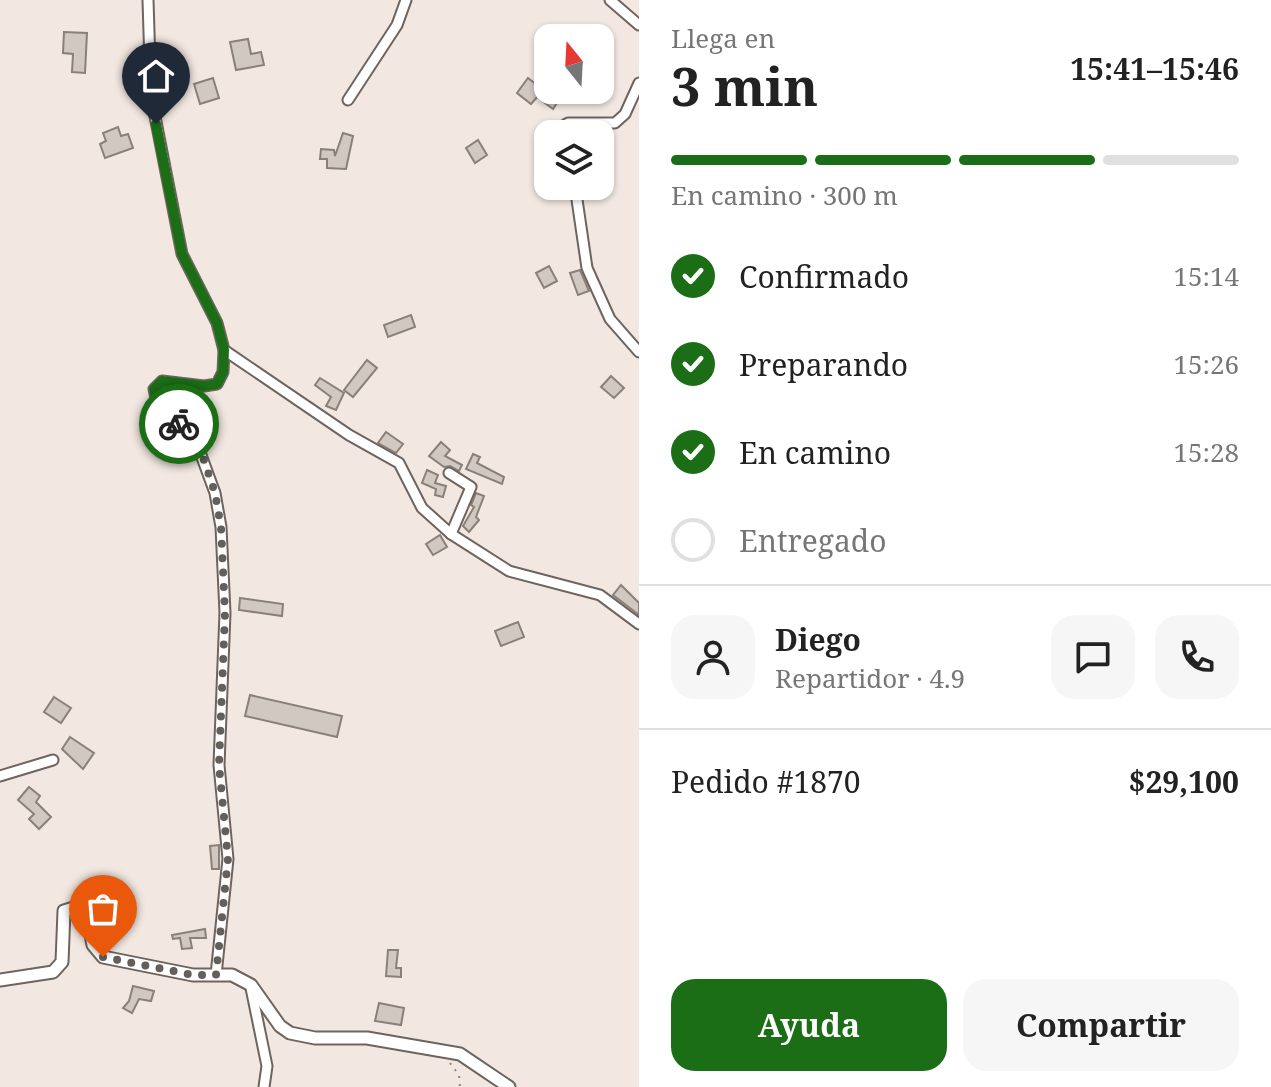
<!DOCTYPE html>
<html lang="es">
<head>
<meta charset="utf-8">
<style>
	body { margin:0; font-family:"Noto Serif",serif; background:#f6f6f6; color:#222; height:100vh; display:flex; flex-direction:column; font-size:30px; white-space:nowrap }
	* { box-sizing:border-box; margin:0 }
	p { font-size:26px; color:#767676 }
	.icon { flex:none; width:44px; height:44px; fill:none; stroke:currentColor; stroke-width:2; stroke-linecap:round; stroke-linejoin:round }
	.map { position:relative; flex:1; overflow:hidden }
	.details { display:flex; flex-direction:column; background:#fff; width:632px }
	.details>* { flex:none }
	.needle { width:52px; rotate:342deg }
	.controls { position:absolute; left:534px; top:24px; display:grid; gap:16px }
	.controls a { display:grid; place-items:center; width:80px; height:80px; border-radius:16px; background:#fff; box-shadow:0 2px 6px #0004; font-size:40px }
	.pin { position:absolute; display:grid; place-items:center; width:68px; height:68px; color:#fff; margin:-82px -34px; border-radius:50% 50% 50% 0; rotate:-45deg; box-shadow:0 0 8px #0007 }
	.pin .icon { rotate:45deg }
	.courier { position:absolute; display:grid; place-items:center; width:80px; height:80px; margin:-40px; border:6px solid #1b6e16; border-radius:50%; background:#fff; color:#222; box-shadow:0 2px 10px #0007 }
	.headline em { font-style:normal; font-weight:700 }
	.headline div { display:flex; flex-direction:column-reverse }
	.headline { display:flex; align-items:center; justify-content:space-between; height:136px; padding:0 32px }
	h1 { font-size:52px; font-weight:700; line-height:60px }
	.bar { display:grid; grid-template-columns:repeat(4,1fr); gap:12px 8px; align-content:center; height:96px; padding:0 32px }
	.bar i { height:10px; border-radius:6px; background:#e0e0e0 }
	.bar .current { background:#1b6e16 }
	.bar p { grid-column:span 4 }
	.line { display:flex; align-items:center; gap:20px; padding:0 32px; border-top:2px solid #e0e0e0 }
	.line div { flex:1 }
	.round { display:grid; place-items:center; flex:none; width:84px; height:84px; border-radius:24px; background:#f6f6f6 }
	ol { padding:0 32px; list-style:none }
	li { display:flex; align-items:center; gap:24px; height:88px }
	li p { margin-inline-start:auto }
	li .icon { padding:8px; border-radius:50%; background:#1b6e16; color:#fff; stroke-width:4 }
	li:last-child { color:#767676 }
	li i { width:44px; height:44px; border:4px solid #e0e0e0; border-radius:50% }
	.action { display:flex; gap:16px; margin-top:auto; padding:16px 32px }
	.action a { flex:1; height:92px; border-radius:24px; background:#1b6e16; color:#fff; font-size:32px; font-weight:700; line-height:92px; text-align:center }
	.action a+a { background:#f6f6f6; color:#222 }
	main { display:flex; flex:1; min-height:0 }
	.map>svg:first-child { display:block }
	.building { fill:#d2c8c2; stroke:#8a807a; stroke-width:2 }
	.lines { fill:none; stroke-linecap:round; stroke-linejoin:round }
	.minor-casing { stroke:#6e645f; stroke-width:13 }
	.tertiary-casing { stroke:#6e645f; stroke-width:15 }
	.path { stroke:#8d8681; stroke-width:2; stroke-dasharray:2 6; stroke-linecap:butt }
	.minor { stroke:#fff; stroke-width:9 }
	.tertiary { stroke:#fff; stroke-width:11 }
	.done { stroke:#645f5a; stroke-width:8; stroke-dasharray:0 14.4 }
	.route { stroke:#1b6e16; stroke-width:10 }
</style>
</head>
<body>
<main>
<div class="map">
<svg width="639" height="1087" viewBox="0 0 639 1087">
	<rect width="100%" height="100%" fill="#f2e8e1"/>
	<g class="building">
		<polygon points="64,32 87,33 85,73 72,72 73,54 63,53"/>
		<polygon points="248,39 251,54 261,52 264,65 236,70 230,42"/>
		<polygon points="213,78 219,98 200,104 194,84"/>
		<polygon points="528,78 550,95 552,92 560,98 553,109 537,97 531,104 517,93"/>
		<polygon points="118,127 121,136 128,134 133,148 105,158 100,144 106,141 103,133"/>
		<polygon points="343,133 353,136 346,169 327,168 327,159 320,159 321,149 334,150 335,156"/>
		<polygon points="478,140 487,155 475,163 466,148"/>
		<polygon points="549,266 557,281 544,288 536,273"/>
		<polygon points="580,270 589,291 578,295 570,273"/>
		<polygon points="411,315 415,327 388,337 384,325"/>
		<polygon points="367,360 377,368 353,397 344,390"/>
		<polygon points="611,376 624,388 614,398 601,387"/>
		<polygon points="320,378 344,393 336,410 326,406 331,397 315,385"/>
		<polygon points="386,432 403,444 396,453 378,443"/>
		<polygon points="441,442 450,450 445,456 462,465 459,471 450,466 444,467 429,456"/>
		<polygon points="473,454 480,457 477,463 504,477 502,484 466,469"/>
		<polygon points="427,470 438,475 435,483 446,486 443,497 435,495 436,489 422,483"/>
		<polygon points="476,493 484,496 476,517 479,520 469,532 463,526 474,507 471,505"/>
		<polygon points="440,535 447,547 433,555 426,544"/>
		<polygon points="621,585 639,603 639,615 613,595"/>
		<polygon points="240,598 283,604 282,616 239,610"/>
		<polygon points="518,622 524,637 501,646 495,631"/>
		<polygon points="250,695 342,716 337,737 245,716"/>
		<polygon points="54,697 71,708 61,723 44,712"/>
		<polygon points="70,737 94,753 83,769 62,749"/>
		<polygon points="29,787 40,796 36,802 51,817 39,829 29,819 34,814 18,800"/>
		<polygon points="219,845 219,869 212,869 210,846"/>
		<polygon points="205,929 206,938 190,938 192,948 182,949 180,938 173,939 172,935"/>
		<polygon points="388,950 398,950 396,968 401,968 401,977 386,976"/>
		<polygon points="133,986 154,991 151,1001 139,999 132,1013 123,1008 129,1001"/>
		<polygon points="379,1003 404,1008 401,1025 375,1021"/>
	</g>
	<g class="lines">
		<defs>
			<g id="minor">
				<polyline points="148,0 151,96 182,254 217,323 224,350 223,372 217,384 204,386 162,381 154,389 157,403 197,444 215,493 221,527 225,613 219,765 228,859 216,975"/>
				<polyline points="610,0 639,25"/>
				<polyline points="348,100 397,25 406,0"/>
				<polyline points="560,134 560,128 568,123 615,123 625,114 639,83"/>
				<polyline points="575,186 587,268 610,319 639,352"/>
				<polyline points="224,350 349,435 399,463 422,508 451,534 509,571 600,595 639,624"/>
				<polyline points="449,473 471,487 451,534"/>
				<polyline points="0,776 53,760"/>
				<polyline points="251,988 267,1066 264,1087"/>
			</g>
			<polyline id="tertiary" points="0,980 53,972 62,962 64,911 80,906 87,915 93,945 103,957 193,975 232,975 251,985 280,1026 290,1033 315,1038 367,1038 460,1054 509,1087"/>
		</defs>
		<use href="#minor" class="minor-casing"/>
		<use href="#tertiary" class="tertiary-casing"/>
		<polyline class="path" points="450,1063 459,1075 460,1087"/>
		<use href="#minor" class="minor"/>
		<use href="#tertiary" class="tertiary"/>
	</g>
	<g class="lines">
		<polyline class="done" points="103,957 193,975 216,975 228,859 219,765 225,613 221,527 215,493 203,457 179,424"/>
		<polyline class="route" points="156,124 182,254 217,323 224,350 223,372 217,384 204,386 162,381 154,389 157,403 179,424"/>
	</g>
</svg>
<div class="controls">
<a><svg class="needle" viewBox="-14 -14 28 28"><path d="M0-13l5 13h-10z" fill="#e53935"/><path d="M0 13l5-13h-10z" fill="#767676"/></svg></a>
<a><svg class="icon" aria-label="layers" viewBox="0 0 24 24"><path d="M12 4l9 5-9 5-9-5zM3 14l9 5 9-5"/></svg></a>
</div>
<div class="pin" style="left:103px;top:957px;background:#ea580c"><svg class="icon" aria-label="bag" viewBox="0 0 24 24"><path d="M5 8h14l-1 12H6zM9 8a3 3 0 0 1 6 0"/></svg></div>
<div class="pin" style="left:156px;top:124px;background:#1f2937"><svg class="icon" aria-label="home" viewBox="0 0 24 24"><path d="M3 11l9-7 9 7M6 9v11h12V9"/></svg></div>
<div class="courier" style="left:179px;top:424px"><svg class="icon" aria-label="bike" viewBox="0 0 24 24"><circle cx="6" cy="16" r="4"/><circle cx="18" cy="16" r="4"/><path d="M6 16l4-8h5l3 8M10 8l3 8H6M13 5h3"/></svg></div>
</div>
<section class="details">
<div class="headline"><div><h1>3 min</h1><p>Llega en</p></div><em>15:41–15:46</em></div>
<div class="bar"><i class="current"></i><i class="current"></i><i class="current"></i><i></i><p>En camino · 300 m</p></div>
<ol>
<li><svg class="icon" aria-label="check" viewBox="0 0 24 24"><path d="M5 12l5 5 9-10"/></svg>Confirmado<p>15:14</p></li>
<li><svg class="icon" aria-label="check" viewBox="0 0 24 24"><path d="M5 12l5 5 9-10"/></svg>Preparando<p>15:26</p></li>
<li><svg class="icon" aria-label="check" viewBox="0 0 24 24"><path d="M5 12l5 5 9-10"/></svg>En camino<p>15:28</p></li>
<li><i></i>Entregado</li>
</ol>
<div class="line" style="height:144px"><a class="round"><svg class="icon" aria-label="person" viewBox="0 0 24 24"><circle cx="12" cy="8" r="4"/><path d="M4 21q1-7 8-7t8 7"/></svg></a><div><b>Diego</b><p>Repartidor · 4.9</p></div><a class="round"><svg class="icon" aria-label="chat" viewBox="0 0 24 24"><path d="M4 5h16v11H9l-5 4z"/></svg></a><a class="round"><svg class="icon" aria-label="phone" viewBox="0 0 24 24"><path d="M5 4h4l2 5-3 2q2 4 5 5l2-3 5 2v4C11 20 4 13 5 4z"/></svg></a></div>
<div class="line" style="height:104px"><div>Pedido #1870</div><b>$29,100</b></div>
<div class="action"><a>Ayuda</a><a>Compartir</a></div>
</section>
</main>
</body>
</html>
